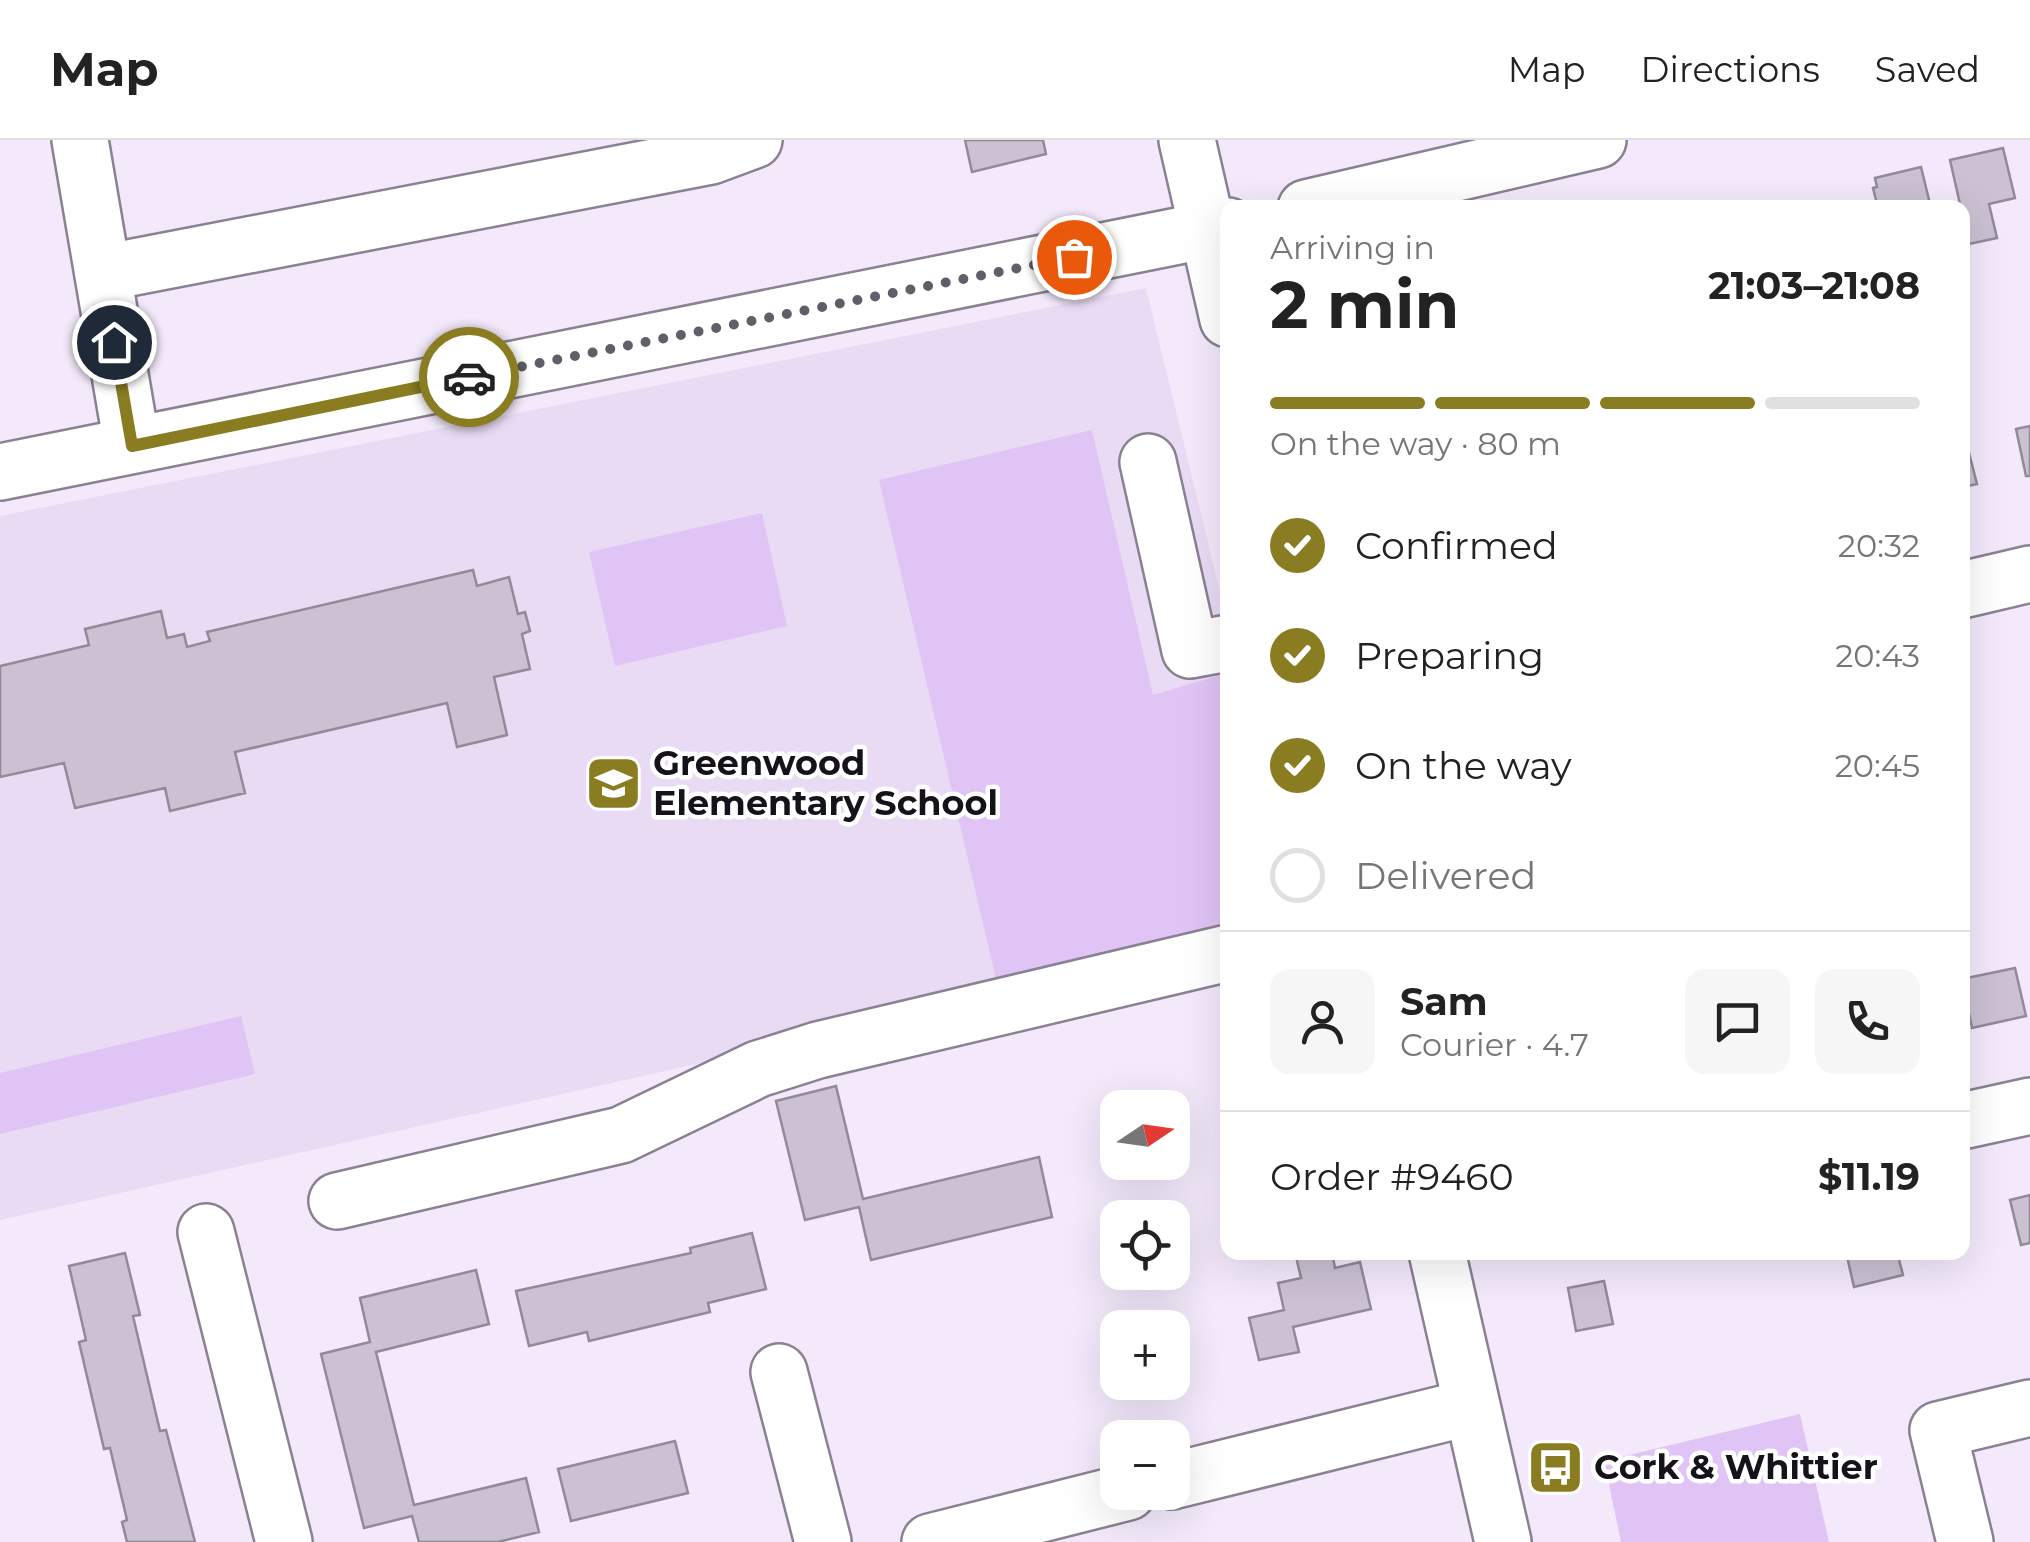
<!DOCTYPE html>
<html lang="en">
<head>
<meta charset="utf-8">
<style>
	body { margin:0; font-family:Montserrat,sans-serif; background:#f6f6f6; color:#222; height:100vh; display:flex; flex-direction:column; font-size:38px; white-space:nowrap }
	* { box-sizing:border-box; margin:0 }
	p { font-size:32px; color:#767676 }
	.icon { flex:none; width:55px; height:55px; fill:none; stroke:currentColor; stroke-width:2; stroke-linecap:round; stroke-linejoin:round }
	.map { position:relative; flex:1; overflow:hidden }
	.panel { position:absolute; left:1220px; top:60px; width:750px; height:1060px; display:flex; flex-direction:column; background:#fff; border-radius:20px; box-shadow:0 10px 40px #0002 }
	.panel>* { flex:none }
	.needle { width:65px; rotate:77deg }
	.fabs { position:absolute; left:1100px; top:950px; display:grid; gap:20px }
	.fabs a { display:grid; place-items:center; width:90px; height:90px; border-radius:20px; background:#fff; box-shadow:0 10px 40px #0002; font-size:50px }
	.pin { position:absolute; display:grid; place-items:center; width:85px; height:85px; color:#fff; margin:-42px; border:5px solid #fff; border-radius:50%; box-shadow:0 2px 10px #0007 }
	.courier { position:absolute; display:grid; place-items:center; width:100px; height:100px; margin:-50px; border:8px solid #897c21; border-radius:50%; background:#fff; color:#222; box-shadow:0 2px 12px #0007 }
	.summary em { font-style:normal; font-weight:700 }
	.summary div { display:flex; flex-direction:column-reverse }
	.summary { display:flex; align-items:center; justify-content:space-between; height:170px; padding:0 50px }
	h1 { font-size:65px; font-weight:700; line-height:75px }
	.bar { display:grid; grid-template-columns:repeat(4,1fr); gap:15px 10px; align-content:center; height:120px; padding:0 50px }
	.bar i { height:12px; border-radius:8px; background:#e0e0e0 }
	.bar .on { background:#897c21 }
	.bar p { grid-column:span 4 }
	.line { display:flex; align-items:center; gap:25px; padding:0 50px; border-top:2px solid #e0e0e0 }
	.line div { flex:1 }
	.round { display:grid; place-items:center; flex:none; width:105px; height:105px; border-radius:20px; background:#f6f6f6 }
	ol { padding:0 50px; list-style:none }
	li { display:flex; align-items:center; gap:30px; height:110px }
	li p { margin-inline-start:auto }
	li .icon { padding:10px; border-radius:50%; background:#897c21; color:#fff; stroke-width:4 }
	li:last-child { color:#767676 }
	li i { width:55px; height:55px; border:5px solid #e0e0e0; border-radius:50% }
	header { display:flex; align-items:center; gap:60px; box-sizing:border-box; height:140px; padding:0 50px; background:#fff; border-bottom:2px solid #e0e0e0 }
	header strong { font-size:48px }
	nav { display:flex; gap:55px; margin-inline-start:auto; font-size:35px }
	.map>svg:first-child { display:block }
	.built { fill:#e9dbf4 }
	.green { fill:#e0c4f5 }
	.building { fill:#cbc1d3; stroke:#928999; stroke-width:2.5 }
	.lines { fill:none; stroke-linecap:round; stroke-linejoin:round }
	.minor-casing { stroke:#8a8192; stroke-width:60 }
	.minor { stroke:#fff; stroke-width:55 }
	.done { stroke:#635d68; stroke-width:10; stroke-dasharray:0 18 }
	.route { stroke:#897c21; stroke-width:12 }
	.labels { text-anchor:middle; stroke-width:9; stroke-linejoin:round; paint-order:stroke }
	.poi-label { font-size:35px; font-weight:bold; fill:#161219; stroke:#fff; text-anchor:start }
</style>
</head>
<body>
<header>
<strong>Map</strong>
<nav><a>Map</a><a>Directions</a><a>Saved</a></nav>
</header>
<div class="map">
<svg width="2030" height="1402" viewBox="0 0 2030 1402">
	<rect width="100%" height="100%" fill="#f3e9fb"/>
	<polygon class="built" points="1146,148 1227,481 1227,805 0,1080 0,376"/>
	<g class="green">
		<polygon points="1092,290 1153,555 1227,533 1227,805 1000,856 879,340"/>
		<polygon points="762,373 787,486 615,526 589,412"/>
		<polygon points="241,876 255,934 0,994 0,933"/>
		<polygon points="1800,1274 1829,1402 1621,1402 1604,1321"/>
	</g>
	<g class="building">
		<polygon points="965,0 1043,0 1046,14 972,32"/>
		<polygon points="2003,8 2015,58 1989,64 1997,98 1969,104 1950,20"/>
		<polygon points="1921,27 1931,68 1878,68 1873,48 1877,47 1875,38"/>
		<polygon points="2030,286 2030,336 2026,336 2016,289"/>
		<polygon points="1962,301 1966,301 1977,344 1963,347 1962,352"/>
		<polygon points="473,430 477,446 509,437 518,474 525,472 530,491 522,494 530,529 494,537 507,595 457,607 447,563 235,612 245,653 170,671 165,648 75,668 64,623 0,637 0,526 89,505 85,489 161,471 167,498 184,494 187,507 210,501 207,492"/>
		<polygon points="2015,828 2026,876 1972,888 1962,839"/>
		<polygon points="836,946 863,1059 1039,1017 1052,1077 871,1120 859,1067 805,1080 776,961"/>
		<polygon points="2030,1055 2030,1103 2021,1105 2010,1060"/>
		<polygon points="752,1093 766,1149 708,1163 710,1172 589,1201 587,1192 529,1206 516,1151 691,1113 690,1108"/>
		<polygon points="1295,1112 1332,1112 1335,1128 1360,1122 1371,1169 1293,1187 1299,1212 1259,1220 1249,1178 1284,1170 1278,1143 1301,1138"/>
		<polygon points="1846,1112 1897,1112 1903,1135 1854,1147"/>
		<polygon points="125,1113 140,1175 133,1176 160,1291 166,1290 195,1402 127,1402 122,1382 127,1380 110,1308 104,1309 79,1202 86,1200 69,1126"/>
		<polygon points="476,1130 489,1184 376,1212 414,1365 526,1338 539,1392 498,1402 419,1402 412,1376 364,1388 321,1214 370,1202 360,1158"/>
		<polygon points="1604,1141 1613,1184 1576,1191 1568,1148"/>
		<polygon points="675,1301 688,1353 571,1381 558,1329"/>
	</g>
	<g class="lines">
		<defs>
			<g id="minor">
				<polyline points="80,0 132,305"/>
				<polyline points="1187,0 1228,179"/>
				<polyline points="1306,68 1598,0"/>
				<polyline points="103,133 711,16 754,0"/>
				<polyline points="1148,322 1190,510 1228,503"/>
				<polyline points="0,332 1228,86"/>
				<polyline points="1962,450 2030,434"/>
				<polyline points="1962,981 2030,966"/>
				<polyline points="337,1061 621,995 758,929 818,910 1228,813"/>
				<polyline points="206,1092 284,1402"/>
				<polyline points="1437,1112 1503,1402"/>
				<polyline points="779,1232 823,1402"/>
				<polyline points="1172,1341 1471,1267"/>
				<polyline points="930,1402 1128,1352"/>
				<polyline points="1965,1402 1938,1290 2030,1268"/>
			</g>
		</defs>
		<use href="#minor" class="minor-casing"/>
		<use href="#minor" class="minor"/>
	</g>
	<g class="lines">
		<polyline class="done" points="469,237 1074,117"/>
		<polyline class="route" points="114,202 132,306 469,237"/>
	</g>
	<defs>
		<symbol id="school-square" viewBox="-11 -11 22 22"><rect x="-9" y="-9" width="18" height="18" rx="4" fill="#897c21" stroke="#fff"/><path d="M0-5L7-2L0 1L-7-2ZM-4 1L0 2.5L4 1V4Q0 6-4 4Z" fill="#fff"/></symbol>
		<symbol id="bus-square" viewBox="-11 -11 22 22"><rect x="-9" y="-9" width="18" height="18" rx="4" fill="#897c21" stroke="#fff"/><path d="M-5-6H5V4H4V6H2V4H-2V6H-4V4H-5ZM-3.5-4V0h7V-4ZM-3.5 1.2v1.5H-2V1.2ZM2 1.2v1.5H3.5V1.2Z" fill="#fff"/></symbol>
	</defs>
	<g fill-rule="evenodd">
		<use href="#school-square" x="582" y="612" width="63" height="63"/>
		<use href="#bus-square" x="1524" y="1296" width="63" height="63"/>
	</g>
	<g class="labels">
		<g class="poi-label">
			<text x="653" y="635">Greenwood<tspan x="653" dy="40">Elementary School</tspan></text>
			<text x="1594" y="1339">Cork &amp; Whittier</text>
		</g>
	</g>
</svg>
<div class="fabs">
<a><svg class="needle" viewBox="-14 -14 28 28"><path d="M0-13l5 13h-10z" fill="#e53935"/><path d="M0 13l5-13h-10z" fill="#767676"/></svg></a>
<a><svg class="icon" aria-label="locate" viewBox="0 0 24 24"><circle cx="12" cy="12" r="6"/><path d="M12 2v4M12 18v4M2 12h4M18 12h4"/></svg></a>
<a>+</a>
<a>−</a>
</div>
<div class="pin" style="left:1074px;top:117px;background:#ea580c"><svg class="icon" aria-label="bag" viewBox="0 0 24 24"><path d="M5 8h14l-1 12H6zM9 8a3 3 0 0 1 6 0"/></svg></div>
<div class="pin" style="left:114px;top:202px;background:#1f2937"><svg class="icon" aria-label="home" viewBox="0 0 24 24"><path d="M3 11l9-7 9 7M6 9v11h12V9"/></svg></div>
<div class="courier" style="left:469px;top:237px"><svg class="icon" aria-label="car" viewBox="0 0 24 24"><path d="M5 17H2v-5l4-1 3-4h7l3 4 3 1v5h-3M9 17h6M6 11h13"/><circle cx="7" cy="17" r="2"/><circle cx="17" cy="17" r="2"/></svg></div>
<section class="panel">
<div class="summary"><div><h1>2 min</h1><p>Arriving in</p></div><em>21:03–21:08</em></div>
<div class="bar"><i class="on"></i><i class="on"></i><i class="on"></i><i></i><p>On the way · 80 m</p></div>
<ol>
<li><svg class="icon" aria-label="check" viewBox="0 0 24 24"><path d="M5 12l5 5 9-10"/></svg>Confirmed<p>20:32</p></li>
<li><svg class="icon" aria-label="check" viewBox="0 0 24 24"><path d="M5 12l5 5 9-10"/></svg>Preparing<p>20:43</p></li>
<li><svg class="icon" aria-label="check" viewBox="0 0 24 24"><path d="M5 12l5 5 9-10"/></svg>On the way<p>20:45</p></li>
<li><i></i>Delivered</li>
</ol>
<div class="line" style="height:180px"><a class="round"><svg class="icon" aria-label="person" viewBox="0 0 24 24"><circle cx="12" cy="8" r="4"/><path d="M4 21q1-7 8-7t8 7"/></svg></a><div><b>Sam</b><p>Courier · 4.7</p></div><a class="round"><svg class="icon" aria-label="chat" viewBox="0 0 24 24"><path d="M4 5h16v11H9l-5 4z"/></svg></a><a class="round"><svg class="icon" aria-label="phone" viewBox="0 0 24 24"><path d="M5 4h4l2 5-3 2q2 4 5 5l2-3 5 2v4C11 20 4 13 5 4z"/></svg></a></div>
<div class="line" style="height:130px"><div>Order #9460</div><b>$11.19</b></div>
</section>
</div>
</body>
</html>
